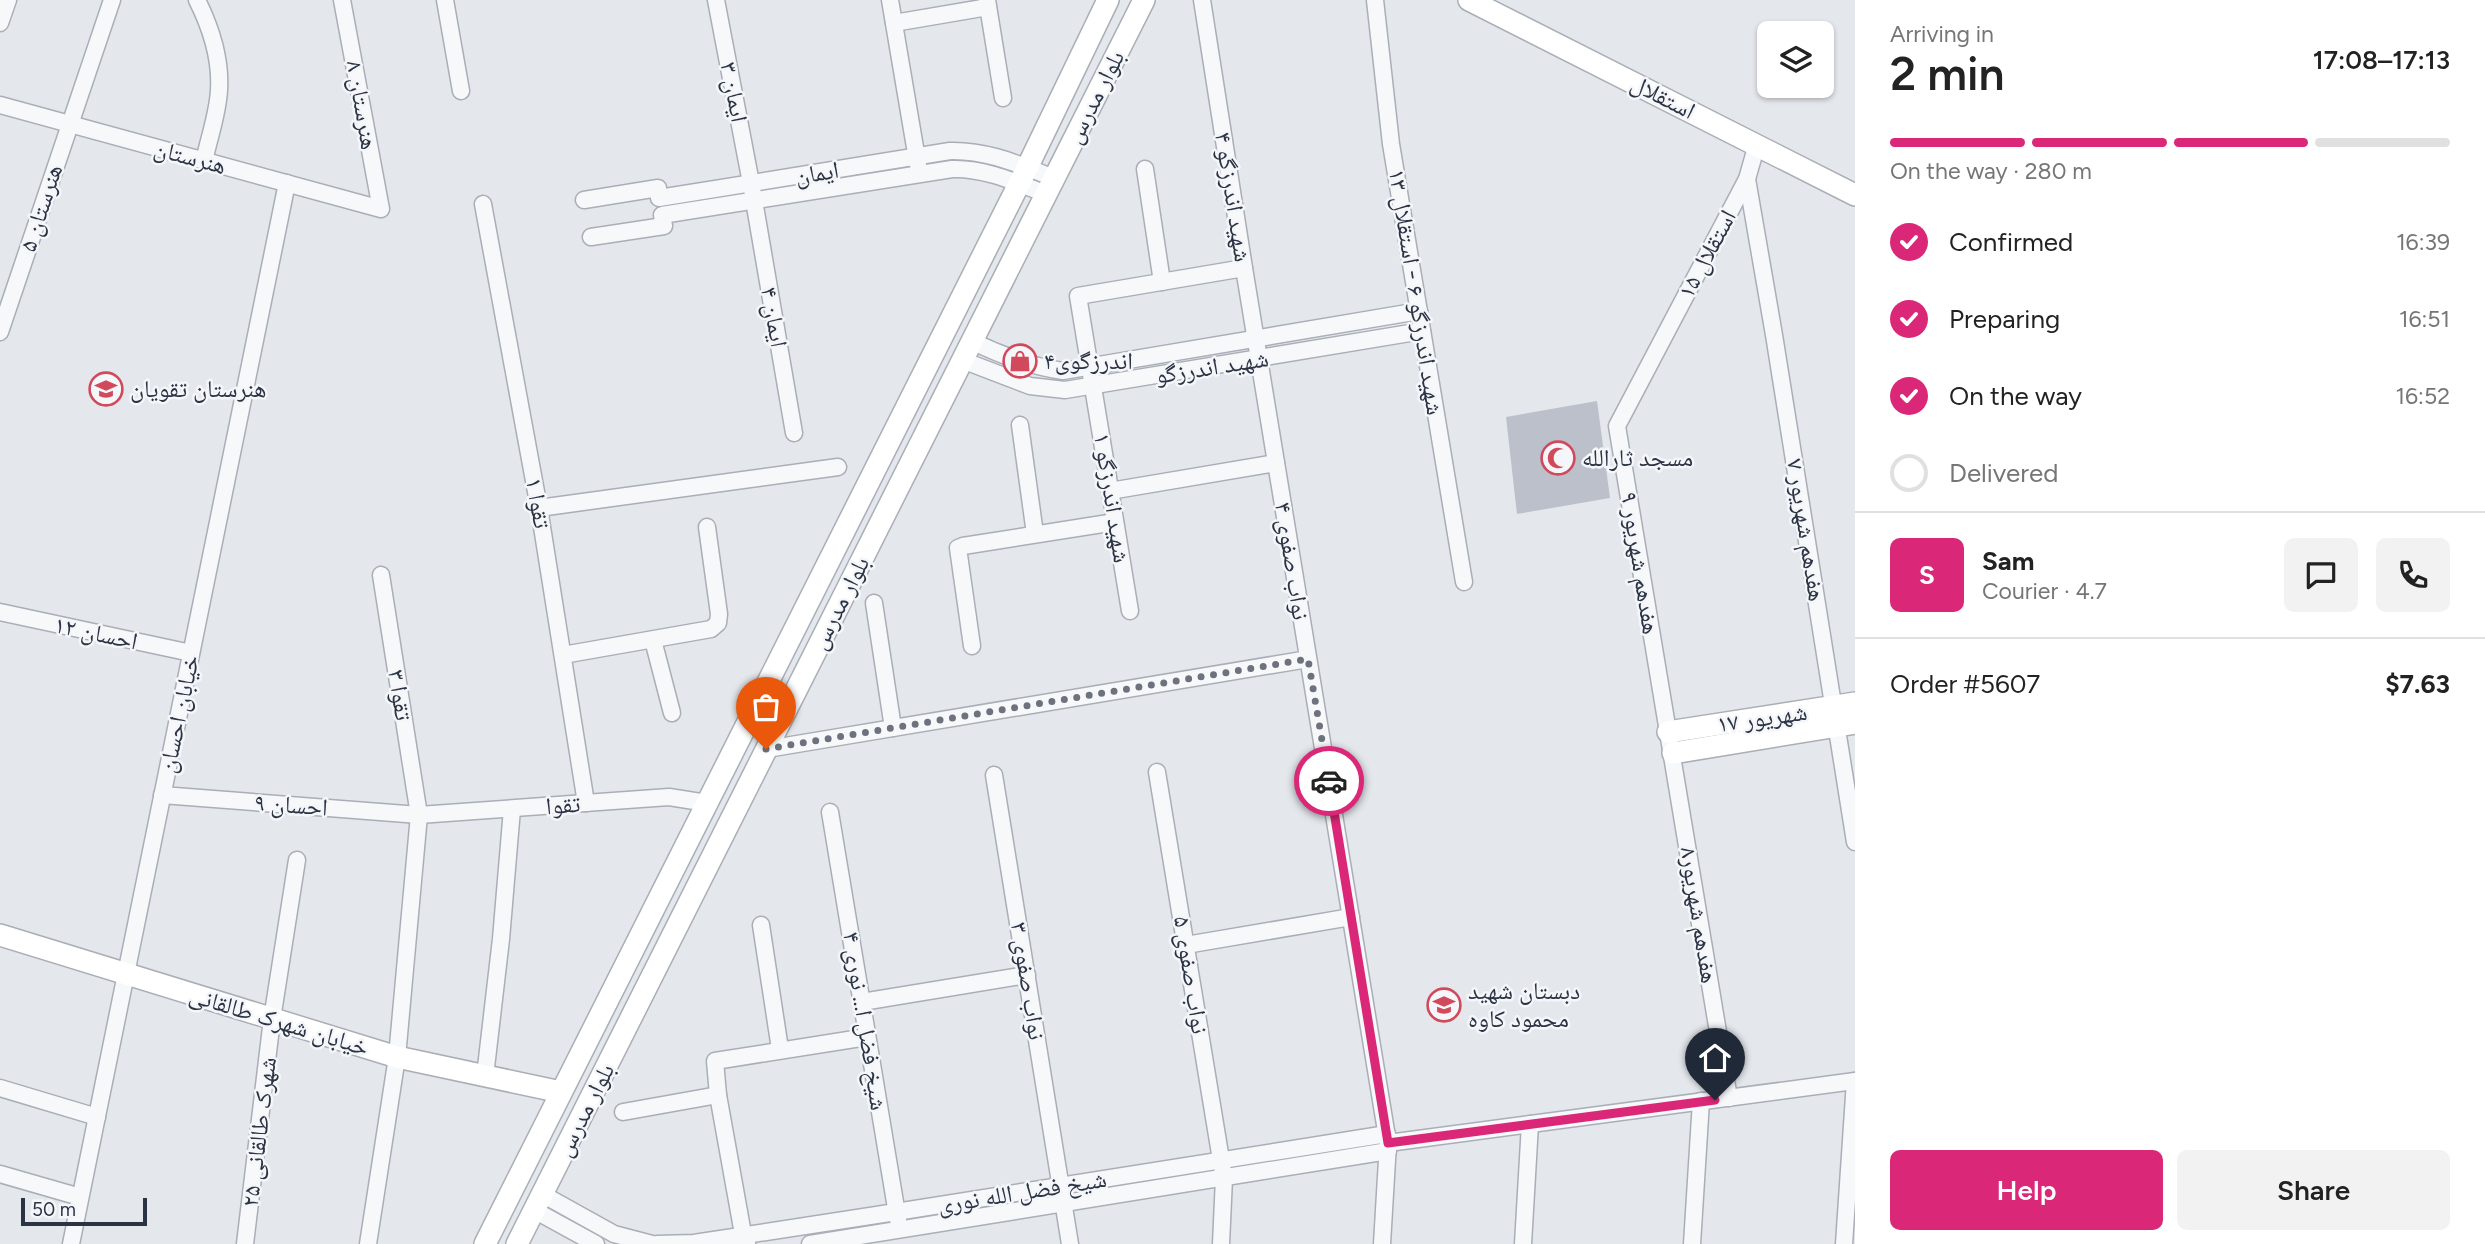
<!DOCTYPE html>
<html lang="en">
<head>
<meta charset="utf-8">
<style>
	body { margin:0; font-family:Figtree,"Noto Naskh Arabic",sans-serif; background:#f2f2f2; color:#222; height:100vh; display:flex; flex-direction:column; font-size:26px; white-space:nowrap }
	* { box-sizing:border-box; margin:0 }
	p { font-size:23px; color:#767676 }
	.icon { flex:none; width:38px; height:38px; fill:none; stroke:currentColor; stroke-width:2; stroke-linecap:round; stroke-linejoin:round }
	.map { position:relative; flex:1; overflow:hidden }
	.details { display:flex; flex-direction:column; background:#fff; width:630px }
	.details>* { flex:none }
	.tools { position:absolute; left:1757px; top:21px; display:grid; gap:14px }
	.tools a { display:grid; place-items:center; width:77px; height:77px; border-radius:10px; background:#fff; box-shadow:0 2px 5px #0004; font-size:35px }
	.scale { position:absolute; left:21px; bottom:18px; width:126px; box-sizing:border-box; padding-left:7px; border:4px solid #2b3445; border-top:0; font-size:19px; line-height:24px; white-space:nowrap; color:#2b3445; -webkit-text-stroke:5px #f4f6f9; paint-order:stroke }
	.pin { position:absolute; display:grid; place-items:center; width:60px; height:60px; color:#fff; margin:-72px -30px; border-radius:50% 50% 50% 0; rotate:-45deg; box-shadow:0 0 7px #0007 }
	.pin .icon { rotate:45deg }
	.courier { position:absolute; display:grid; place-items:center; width:70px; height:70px; margin:-35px; border:5px solid #db2777; border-radius:50%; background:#fff; color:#222; box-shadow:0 2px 9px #0007 }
	.head em { font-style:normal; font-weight:600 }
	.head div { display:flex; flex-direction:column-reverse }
	.head { display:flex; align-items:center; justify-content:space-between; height:119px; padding:0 35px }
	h1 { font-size:46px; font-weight:600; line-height:52px }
	.bar { display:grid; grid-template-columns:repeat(4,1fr); gap:10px 7px; align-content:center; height:84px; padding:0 35px }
	.bar i { height:9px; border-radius:5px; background:#e0e0e0 }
	.bar .on { background:#db2777 }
	.bar p { grid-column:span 4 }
	.line { display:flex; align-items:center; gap:18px; padding:0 35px; border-top:2px solid #e0e0e0 }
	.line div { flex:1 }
	.round { display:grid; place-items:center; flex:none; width:74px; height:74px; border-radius:10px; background:#f2f2f2 }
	ol { padding:0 35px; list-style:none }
	li { display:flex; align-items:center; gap:21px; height:77px }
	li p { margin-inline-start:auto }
	li .icon { padding:7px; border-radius:50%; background:#db2777; color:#fff; stroke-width:4 }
	li:last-child { color:#767676 }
	li i { width:38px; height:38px; border:4px solid #e0e0e0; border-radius:50% }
	.primary-button { display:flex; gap:14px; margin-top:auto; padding:14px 35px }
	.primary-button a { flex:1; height:80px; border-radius:10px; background:#db2777; color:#fff; font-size:28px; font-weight:600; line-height:80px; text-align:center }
	.primary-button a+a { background:#f2f2f2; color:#222 }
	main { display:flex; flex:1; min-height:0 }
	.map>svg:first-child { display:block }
	.building { fill:#bbc0ca }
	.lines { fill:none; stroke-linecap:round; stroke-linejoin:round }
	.street-casing { stroke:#a9aeb7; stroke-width:19 }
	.secondary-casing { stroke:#a9aeb7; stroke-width:24 }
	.street { stroke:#f7f8fa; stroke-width:16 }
	.secondary { stroke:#fff; stroke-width:21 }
	.done { stroke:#6c737f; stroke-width:7; stroke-dasharray:0 12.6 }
	.route { stroke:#db2777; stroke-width:9 }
	.labels { text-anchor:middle; stroke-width:5; stroke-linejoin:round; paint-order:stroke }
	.street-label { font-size:24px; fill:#2b3445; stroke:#f4f6f9 }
	.poi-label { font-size:24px; fill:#2b3445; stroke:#f4f6f9; text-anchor:start }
</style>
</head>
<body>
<main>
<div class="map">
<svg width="1855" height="1244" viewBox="0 0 1855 1244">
	<rect width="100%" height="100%" fill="#e4e7ec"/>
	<polygon class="building" points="1597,401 1610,498 1517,514 1506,417"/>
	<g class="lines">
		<defs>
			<g id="street">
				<path d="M197,0C211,28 221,59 219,90C218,113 209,138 204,161"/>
				<polyline points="445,0 461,91"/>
				<polyline points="716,0 751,183 794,433"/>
				<polyline points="890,0 918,165"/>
				<polyline points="987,0 1003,98"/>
				<polyline points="1202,0 1244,268 1388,1143 1382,1244"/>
				<polyline points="1375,0 1391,144 1464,582"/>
				<polyline points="0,23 8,0"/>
				<polyline points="894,23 988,7"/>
				<polyline points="0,105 381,209 342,0"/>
				<polyline points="1145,169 1162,282"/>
				<polyline points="1747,179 1774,335 1855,842"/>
				<path d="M584,200L658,188L659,198L950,151C988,150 1020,165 1054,178"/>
				<polyline points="483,204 539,508 586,803"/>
				<path d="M591,237L664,226L662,215L952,169C985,168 1015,182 1046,194"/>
				<polyline points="0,332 112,0"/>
				<path d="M972,341C1002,356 1030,366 1063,371L1419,311"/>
				<polyline points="962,360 1030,386 1065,390 1422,331"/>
				<polyline points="1020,425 1035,534"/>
				<polyline points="1110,491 1276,463"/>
				<polyline points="539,508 838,467"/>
				<polyline points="874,603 893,728"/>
				<polyline points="1130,611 1078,296 1244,268"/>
				<polyline points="0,612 191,653"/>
				<polyline points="653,640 672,713"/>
				<polyline points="972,646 958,548 963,546 1115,522"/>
				<polyline points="563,655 711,629 718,623 719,614 707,527"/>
				<polyline points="767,749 1308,659"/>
				<polyline points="1157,772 1224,1178 1221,1244"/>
				<polyline points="994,775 1070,1244"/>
				<polyline points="162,795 419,815 669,797 707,803"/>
				<polyline points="830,812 898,1220"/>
				<polyline points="761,925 780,1049"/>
				<polyline points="1186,945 1351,917"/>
				<polyline points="862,1002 1027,975"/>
				<polyline points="485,1076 501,939 512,809"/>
				<polyline points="0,1088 97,1117"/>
				<polyline points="1729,1098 1617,426 1747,179 1757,144"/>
				<polyline points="623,1112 718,1095"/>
				<polyline points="1388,1143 1855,1081"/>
				<polyline points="0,1174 80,1197"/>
				<polyline points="542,1194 614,1234 652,1244"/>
				<polyline points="534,1210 596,1244"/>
				<polyline points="747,1243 743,1234 718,1095 715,1061 867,1037"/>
				<polyline points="71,1244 287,183"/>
				<polyline points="245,1244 272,1019 297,860"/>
				<polyline points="368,1244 397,1057 419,815 381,575"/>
				<polyline points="657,1244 694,1243 896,1212 1387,1134"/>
				<polyline points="810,1244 1388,1151"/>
				<polyline points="1523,1244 1530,1124"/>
				<polyline points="1692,1244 1701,1101"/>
				<polyline points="1844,1244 1855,1081"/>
			</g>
			<g id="secondary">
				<polyline points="1469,0 1855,195"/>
				<polyline points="1668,732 1855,703"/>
				<polyline points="1673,753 1855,723"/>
				<polyline points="0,935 397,1057 561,1092"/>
				<polyline points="485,1244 1027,168 1108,0"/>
				<polyline points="517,1244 1144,0"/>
			</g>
		</defs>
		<use href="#street" class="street-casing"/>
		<use href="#secondary" class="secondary-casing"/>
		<use href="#street" class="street"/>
		<use href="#secondary" class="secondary"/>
	</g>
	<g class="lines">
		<polyline class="done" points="766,749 1308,659 1329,781"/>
		<polyline class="route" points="1329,781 1388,1143 1715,1100"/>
	</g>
	<defs>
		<symbol id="shop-ring" viewBox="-11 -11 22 22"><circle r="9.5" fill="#f4f6f9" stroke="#d1495b" stroke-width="1.5"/><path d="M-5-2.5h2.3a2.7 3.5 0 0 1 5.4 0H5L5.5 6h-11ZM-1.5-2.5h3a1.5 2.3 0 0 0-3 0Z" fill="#d1495b"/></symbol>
		<symbol id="school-ring" viewBox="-11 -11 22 22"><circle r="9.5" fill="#f4f6f9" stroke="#d1495b" stroke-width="1.5"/><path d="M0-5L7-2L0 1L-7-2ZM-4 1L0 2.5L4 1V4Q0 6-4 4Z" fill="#d1495b"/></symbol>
		<symbol id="mosque-ring" viewBox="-11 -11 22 22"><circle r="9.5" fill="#f4f6f9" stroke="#d1495b" stroke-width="1.5"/><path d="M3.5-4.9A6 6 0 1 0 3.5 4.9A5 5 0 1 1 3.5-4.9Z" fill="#d1495b"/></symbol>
	</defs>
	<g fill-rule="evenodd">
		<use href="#shop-ring" x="1001" y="342" width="38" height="38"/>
		<use href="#school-ring" x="87" y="370" width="38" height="38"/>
		<use href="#mosque-ring" x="1539" y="439" width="38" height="38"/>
		<use href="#school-ring" x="1425" y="986" width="38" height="38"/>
	</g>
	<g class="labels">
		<g class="street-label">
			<text transform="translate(734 92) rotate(79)" y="8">ایمان ۳</text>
			<text transform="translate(1095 97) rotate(-63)" y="8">بلوار مدرس</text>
			<text transform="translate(1663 97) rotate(27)" y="8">استقلال</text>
			<text transform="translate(362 105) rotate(80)" y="8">هنرستان ۸</text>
			<text transform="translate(190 157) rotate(15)" y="8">هنرستان</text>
			<text transform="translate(817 173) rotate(-9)" y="8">ایمان</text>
			<text transform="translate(1233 197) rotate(81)" y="8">شهید اندرزگو ۴</text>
			<text transform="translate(41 208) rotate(-72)" y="8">هنرستان ۵</text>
			<text transform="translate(1707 254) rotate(-62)" y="8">استقلال ۱۵</text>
			<text transform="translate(1416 292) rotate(81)" y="8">شهید اندرزگو ۶ - استقلال ۱۳</text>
			<text transform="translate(774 317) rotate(80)" y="8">ایمان ۴</text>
			<text transform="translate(1212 367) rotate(-9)" y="8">شهید اندرزگو</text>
			<text transform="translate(1112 498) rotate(81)" y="8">شهید اندرزگو ۱</text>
			<text transform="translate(538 503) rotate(80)" y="8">تقوا ۱</text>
			<text transform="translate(1806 530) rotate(81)" y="8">هفدهم شهریور ۷</text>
			<text transform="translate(1292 561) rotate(81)" y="8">نواب صفوی ۴</text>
			<text transform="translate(1640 563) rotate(81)" y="8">هفدهم شهریور ۹</text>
			<text transform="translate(840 603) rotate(-63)" y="8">بلوار مدرس</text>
			<text transform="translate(96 633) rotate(12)" y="8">احسان ۱۲</text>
			<text transform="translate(400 695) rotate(81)" y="8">تقوا ۳</text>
			<text transform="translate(179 714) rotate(-78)" y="8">خیابان احسان</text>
			<text transform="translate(1762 718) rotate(-8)" y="8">۱۷ شهریور</text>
			<text transform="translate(291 805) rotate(4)" y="8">احسان ۹</text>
			<text transform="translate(563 805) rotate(-5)" y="8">تقوا</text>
			<text transform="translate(1699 915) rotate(81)" y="8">هفدهم شهریور۸</text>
			<text transform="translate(1191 975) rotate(81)" y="8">نواب صفوی ۵</text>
			<text transform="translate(1028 981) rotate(81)" y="8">نواب صفوی ۳</text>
			<text transform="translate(279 1021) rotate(17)" y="8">خیابان شهرک طالقانی</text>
			<text transform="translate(865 1021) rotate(81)" y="8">شیخ فضل ا... نوری ۴</text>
			<text transform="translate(585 1110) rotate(-63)" y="8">بلوار مدرس</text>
			<text transform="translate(259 1132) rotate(-83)" y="8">شهرک طالقانی ۲۵</text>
			<text transform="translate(1022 1192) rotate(-9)" y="8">شیخ فضل الله نوری</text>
		</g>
		<g class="poi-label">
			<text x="1044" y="369">اندرزگوی۴</text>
			<text x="130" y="397">هنرستان تقویان</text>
			<text x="1582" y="466">مسجد ثارالله</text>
			<text x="1468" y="999">دبستان شهید<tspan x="1468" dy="28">محمود کاوه</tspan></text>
		</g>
	</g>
</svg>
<div class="tools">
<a><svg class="icon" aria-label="layers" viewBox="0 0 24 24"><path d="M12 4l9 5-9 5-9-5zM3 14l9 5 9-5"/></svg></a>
</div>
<div class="scale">50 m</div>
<div class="pin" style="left:766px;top:749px;background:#ea580c"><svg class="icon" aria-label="bag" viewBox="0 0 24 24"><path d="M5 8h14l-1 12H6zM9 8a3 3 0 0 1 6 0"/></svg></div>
<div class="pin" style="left:1715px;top:1100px;background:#1f2937"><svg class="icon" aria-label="home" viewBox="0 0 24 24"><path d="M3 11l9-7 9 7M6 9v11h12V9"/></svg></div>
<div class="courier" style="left:1329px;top:781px"><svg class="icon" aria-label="car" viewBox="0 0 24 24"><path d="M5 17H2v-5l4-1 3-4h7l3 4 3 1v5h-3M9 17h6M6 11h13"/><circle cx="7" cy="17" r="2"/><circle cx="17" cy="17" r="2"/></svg></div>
</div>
<section class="details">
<div class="head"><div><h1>2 min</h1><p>Arriving in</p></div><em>17:08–17:13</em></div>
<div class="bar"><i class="on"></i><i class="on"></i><i class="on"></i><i></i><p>On the way · 280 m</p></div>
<ol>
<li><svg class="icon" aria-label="check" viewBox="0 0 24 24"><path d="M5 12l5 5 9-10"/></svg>Confirmed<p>16:39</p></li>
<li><svg class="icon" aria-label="check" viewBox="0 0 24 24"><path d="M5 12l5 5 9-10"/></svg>Preparing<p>16:51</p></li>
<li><svg class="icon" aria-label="check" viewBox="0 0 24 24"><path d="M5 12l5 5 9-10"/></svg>On the way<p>16:52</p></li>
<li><i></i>Delivered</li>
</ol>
<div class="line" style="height:126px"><b class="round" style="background:#db2777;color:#fff">S</b><div><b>Sam</b><p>Courier · 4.7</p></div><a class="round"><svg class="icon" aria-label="chat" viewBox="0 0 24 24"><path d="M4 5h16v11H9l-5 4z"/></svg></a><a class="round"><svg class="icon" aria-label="phone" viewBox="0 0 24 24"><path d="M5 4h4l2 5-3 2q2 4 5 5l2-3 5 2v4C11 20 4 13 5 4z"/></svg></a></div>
<div class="line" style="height:91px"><div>Order #5607</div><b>$7.63</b></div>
<div class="primary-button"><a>Help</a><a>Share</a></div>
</section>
</main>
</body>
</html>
